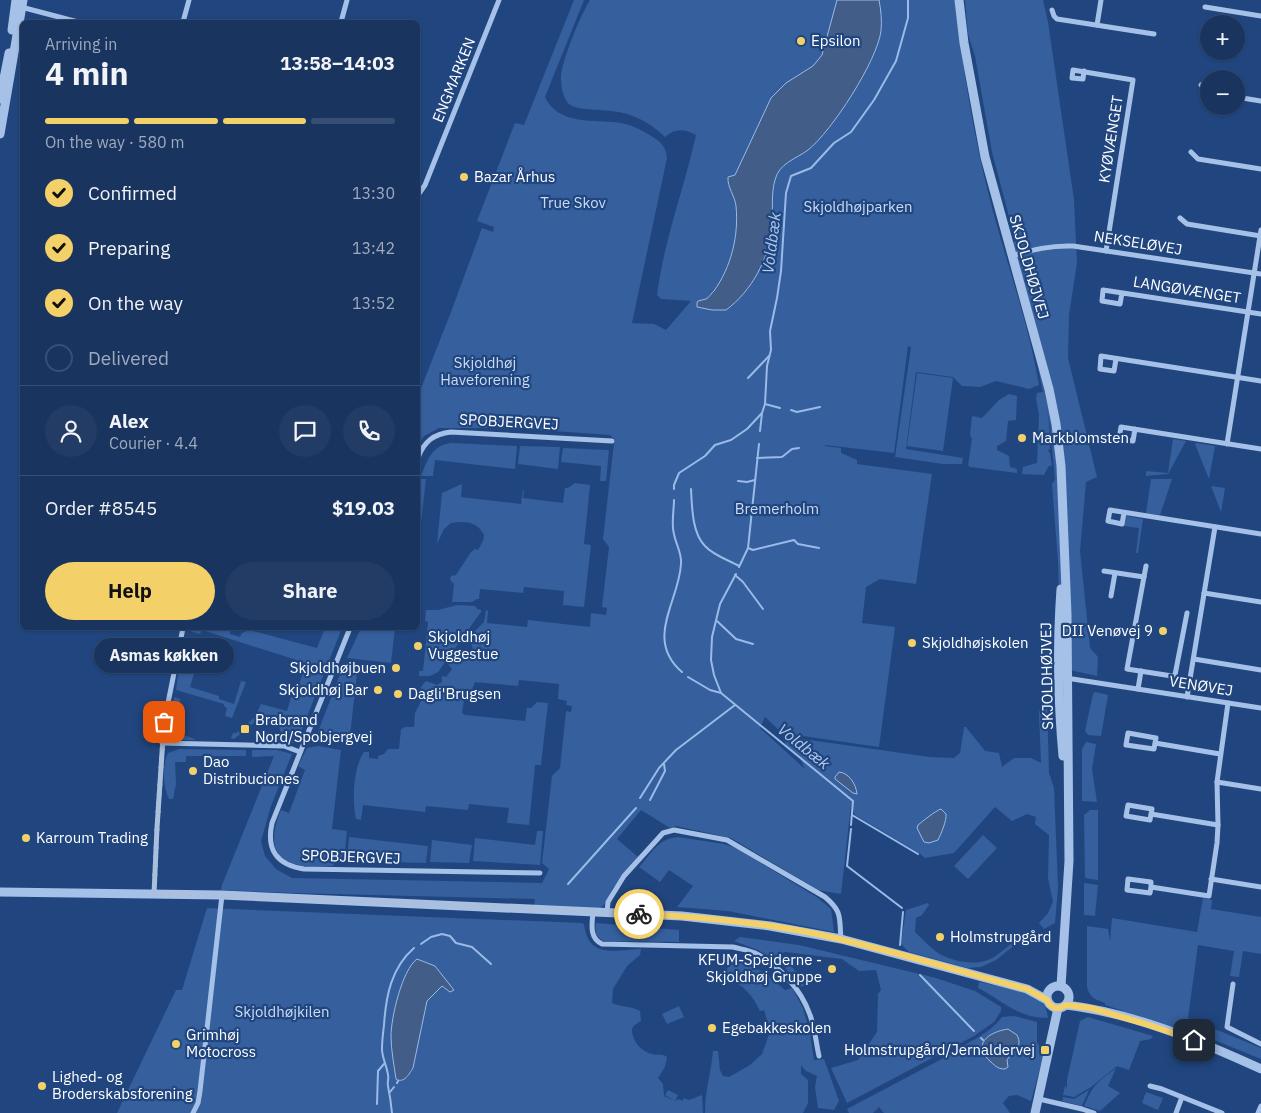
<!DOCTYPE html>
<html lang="en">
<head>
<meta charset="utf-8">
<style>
	body { margin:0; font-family:"IBM Plex Sans",sans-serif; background:#223c65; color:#f1f3f6; height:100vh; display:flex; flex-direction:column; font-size:19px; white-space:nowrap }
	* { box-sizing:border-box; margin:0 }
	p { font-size:16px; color:#9faabd }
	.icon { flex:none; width:28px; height:28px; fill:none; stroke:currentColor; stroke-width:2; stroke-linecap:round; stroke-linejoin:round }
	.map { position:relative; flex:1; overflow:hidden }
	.drawer { position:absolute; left:20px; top:20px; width:400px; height:610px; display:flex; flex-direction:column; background:#19345f; border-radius:8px; box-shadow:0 1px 4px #0004,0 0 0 1px #374f74 }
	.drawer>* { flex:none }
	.buttons { position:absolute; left:1200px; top:15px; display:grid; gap:10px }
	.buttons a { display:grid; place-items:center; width:45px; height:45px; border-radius:50%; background:#19345f; box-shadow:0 1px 4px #0004,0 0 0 1px #374f74; font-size:25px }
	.pin { position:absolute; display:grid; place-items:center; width:42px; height:42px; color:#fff; margin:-21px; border-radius:10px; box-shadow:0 2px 8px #0006 }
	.courier { position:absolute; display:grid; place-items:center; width:50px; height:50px; margin:-25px; border:4px solid #f4d168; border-radius:50%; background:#fff; color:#222; box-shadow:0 1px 6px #0007 }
	.bubble { position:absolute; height:35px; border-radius:18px; background:#19345f; box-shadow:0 1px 4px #0004,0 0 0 1px #374f74; font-size:16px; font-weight:800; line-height:35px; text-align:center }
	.overview em { font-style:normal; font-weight:800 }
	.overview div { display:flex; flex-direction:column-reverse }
	.overview { display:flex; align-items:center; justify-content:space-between; height:85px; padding:0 25px }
	h1 { font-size:32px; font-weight:800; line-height:38px }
	.bar { display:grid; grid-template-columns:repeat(4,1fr); gap:8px 5px; align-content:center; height:60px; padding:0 25px }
	.bar i { height:6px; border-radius:4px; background:#374f74 }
	.bar .on { background:#f4d168 }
	.bar p { grid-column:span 4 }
	.line { display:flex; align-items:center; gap:12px; padding:0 25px; border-top:1px solid #374f74 }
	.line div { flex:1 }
	.round { display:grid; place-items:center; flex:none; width:52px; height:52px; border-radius:26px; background:#223c65 }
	ol { padding:0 25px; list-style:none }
	li { display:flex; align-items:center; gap:15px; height:55px }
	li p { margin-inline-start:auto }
	li .icon { padding:5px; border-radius:50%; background:#f4d168; color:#111; stroke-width:4 }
	li:last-child { color:#9faabd }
	li i { width:28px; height:28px; border:2px solid #374f74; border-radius:50% }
	.primary-button { display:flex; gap:10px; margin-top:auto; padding:10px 25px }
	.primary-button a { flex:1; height:58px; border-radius:30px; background:#f4d168; color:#111; font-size:20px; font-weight:800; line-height:58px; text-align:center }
	.primary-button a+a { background:#223c65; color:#f1f3f6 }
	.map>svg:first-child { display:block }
	.green { fill:#355f9d }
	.water { fill:#425d87; stroke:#9abbe8 }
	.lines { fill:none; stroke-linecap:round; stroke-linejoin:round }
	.stream { stroke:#9abbe8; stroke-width:2 }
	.minor { stroke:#a6c1e7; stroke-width:5 }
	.tertiary { stroke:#a6c1e7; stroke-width:9 }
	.done { stroke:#b1bed2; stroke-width:5; stroke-dasharray:0 9 }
	.route { stroke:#f4d168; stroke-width:6 }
	.poi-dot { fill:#f4d168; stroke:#21467f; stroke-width:2 }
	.labels { text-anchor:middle; stroke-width:4.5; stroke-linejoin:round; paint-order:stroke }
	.poi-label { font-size:15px; fill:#fff; stroke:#21467f; text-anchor:start }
	.street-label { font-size:15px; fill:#fff; stroke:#21467f }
	.park-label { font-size:15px; fill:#cadcf6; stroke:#21467f }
	.water-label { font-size:16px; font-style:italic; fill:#b1cbef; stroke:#21467f }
</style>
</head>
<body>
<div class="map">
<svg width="1261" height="1113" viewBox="0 0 1261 1113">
	<rect width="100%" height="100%" fill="#21467f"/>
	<g class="green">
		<path d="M574,0H584L545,97C558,126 595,119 621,123C633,125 643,131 653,137C662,143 666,147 667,158L632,323L654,324L666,330L691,301L661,299L657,295C664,240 684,189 696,135C685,129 675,128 665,137C650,122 632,113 611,111C600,109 577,111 569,104C563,99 561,86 561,79C560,64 582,12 590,0H955C962,63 972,126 987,188C1003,254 1028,319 1039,385L1029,389L996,381L980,387L962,386L953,377L916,372L906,449L963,458L962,464H943L895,457L911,347L908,346L894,453L825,445V446L841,448V453L857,460V464L932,474L916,584L880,579L866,587L862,623L895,627L879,747L782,733L765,717L760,728L805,769L799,756L787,746L784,740L788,737L930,757L954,758L960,753L964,727H966L985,751L999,753L1002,767L1014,758H1031L1041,763L1039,713L1043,699L1047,701L1049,773L1054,788L1058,887L1055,923L1044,929L1039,923L1048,913L1053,902L1048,878L1049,835L1035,824L1036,817L1027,814L1012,821L995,807L954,853L925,858L919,853L855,815L851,805L841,894L818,890L731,838L676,826L670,828L641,810L617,839L638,857L613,888L605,904L600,908L534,905L535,899L293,893L221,890L222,885L274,756L252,757V750H277L292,754L271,806L261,841L265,856L276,869L292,878L542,883L549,869L542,863L552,776L560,768L566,711L571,712L572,706L566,705L567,701L558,699L559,684L519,680L518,686L475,682L470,694H467L464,697L449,694L447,697L464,700L462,713L465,715L525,721L527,708H531L537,702L548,703L541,765H535L529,825L507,823L509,808L469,804L468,810L426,806L425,812L363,805L361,820L356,819C352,800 353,768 364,752H369V758L378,759V756L384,754L388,749H399L401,729L405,727H414L415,713L421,701V687L426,681L437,685L442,682V676L446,677L452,669L447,663L453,655L461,657L473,650L471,642L463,643L484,622L486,610L488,611L487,623L527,627L528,620L590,627L591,613L606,615L607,608L602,607L609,547L603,539L614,443L615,440L610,435L511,428H439L424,436L418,444V396L451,312L482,228L493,232L494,227L477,221L515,123L524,125Z"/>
		<polygon points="965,0 1043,0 1048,22 1074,200 1077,263 1069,315 1068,358 1097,477 1086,482 1080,551 1090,648 1098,657 1097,676 1061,668 1058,561 1052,484 1055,480 1050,424 1046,405 1049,422 1050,449 1048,450 1050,454 1052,465 1048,467 1044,475 1022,474 1023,467 1037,463 1039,415 1036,399 1037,393 1043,392 1013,242 1018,241 1015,239 992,152 975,56 968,34"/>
		<polygon points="917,373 953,378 943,451 907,446"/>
		<polygon points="1009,394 1017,396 1016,420 1008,421 1006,441 997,446 997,450 1009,456 1010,467 1017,469 1017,473 970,467 968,465 972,439 970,435 972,416 982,418 999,400"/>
		<polygon points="1173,439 1186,441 1168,474 1146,476 1146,471 1168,473"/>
		<path d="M452,443L517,446L515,469L435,460L433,476H421C428,459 432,445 452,443Z"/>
		<polygon points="1197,443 1215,446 1209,479 1195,444"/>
		<polygon points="520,446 560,447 558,469 518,464"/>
		<polygon points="563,448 609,450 606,481 600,481 601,466 561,462"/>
		<polygon points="420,479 426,479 419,540 418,539 418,485"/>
		<polygon points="1151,479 1172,479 1160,515 1146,513"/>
		<path d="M575,483L590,485L584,544L591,545L584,607L563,605L564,591L524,587L523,593L480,589L479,599H477L472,602H452L454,584L450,580L451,576L456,575L471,552L475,549L478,550L483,541L484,535C477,521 465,521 451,523L444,529L437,544L442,493L462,484L461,497L521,504L523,490H524L523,498L563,503L565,488H568Z"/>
		<polygon points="1211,486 1225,488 1221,512"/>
		<polygon points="1126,516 1143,519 1138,553 1136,553 1139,528 1123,526"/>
		<polygon points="457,605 475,606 477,609 481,610 481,612 438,672 430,676 419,676 419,671 423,671 428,622 425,621 426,610 438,610"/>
		<path d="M187,628H231L230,634L240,637L242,633L249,630L317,648L325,628H342L297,742C281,747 282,735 279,726L267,718L259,719L247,728L245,727L243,729L244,731L234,739L231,738L233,733H236L255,717L261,704L287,711L291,697L293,698L297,685H299L306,663L202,630L200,634L192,632Z"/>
		<polygon points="361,628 395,628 391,663 347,658"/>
		<polygon points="185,657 225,668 223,672 197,664 190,687 219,696 219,699 234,704 241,681 246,682 232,718 225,716 227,708 224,706 224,704 176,690 180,662 182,659"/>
		<polygon points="344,664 358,665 349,744 329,742 316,737"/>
		<polygon points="1095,692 1108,695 1101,736 1088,735 1085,731 1093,694"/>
		<path d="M175,697L180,699L179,713L181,714L178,733C184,737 192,736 195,740H177L170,734L169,727L174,698Z"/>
		<polygon points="1086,742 1096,744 1092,769 1097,802 1082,801 1082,749"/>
		<path d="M319,746L341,750L332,829L347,831L344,861H335L333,866C321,866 308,868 297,865C267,859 272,831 281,810L289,813L305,770L298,766L307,748Z"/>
		<path d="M179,749L246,750V756H186V762H175L176,784L173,799H169C163,787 162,765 168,753Z"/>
		<polygon points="1090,810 1098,810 1098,880 1085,878 1084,815"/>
		<polygon points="537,831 543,831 540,865 473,861 475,838 535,845"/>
		<polygon points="983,835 997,848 968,879 954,866"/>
		<polygon points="349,837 428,846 426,863 347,861"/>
		<path d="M678,837L724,844L736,848L818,898L831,909L834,932L728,911L677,907L693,886L669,870L660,882L639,867C653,852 657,839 678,837Z"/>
		<polygon points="432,840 472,845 469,863 430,862"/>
		<polygon points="1084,883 1098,885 1095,916 1084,915"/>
		<path d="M1203,898L1212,900L1211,909L1261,917V954L1243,951L1239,977L1230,976L1234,951L1198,945L1188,1018L1261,1048V1059L1187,1029L1186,1032L1105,1005V1003C1094,999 1090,998 1087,987V926L1108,929L1110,941L1112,918L1197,932Z"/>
		<path d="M928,903L929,905L922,915L916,918L915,932C922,939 930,947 938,953C953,962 978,967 994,957C1002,952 1010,944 1018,938L1020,941L996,960L981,967L968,968L909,952L901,944L906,910Z"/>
		<path d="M207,908L581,923L584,924C588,959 614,950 641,949L640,955L627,966L613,989L612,1003C621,1007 631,1006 640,1011L641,1021C634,1025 630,1027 633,1036C635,1044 643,1052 652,1054C659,1056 662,1053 667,1057L665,1067L658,1078L663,1084L664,1096L675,1101L665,1095L668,1090L678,1095L675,1101L679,1099L682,1101L684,1098L689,1100L702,1095L703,1113H117L176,990H182Z"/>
		<path d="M596,923L679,930V942L603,941C595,936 595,931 596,923Z"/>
		<polygon points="740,937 799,945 936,978 975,991 1001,1007 1001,1011 994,1022 974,1036 847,1103 831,1068 858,1060 877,1032 878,994 881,990 876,970 859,971 842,959 785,952 778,955 792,967 806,984 801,987 781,963 758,950 734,941"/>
		<path d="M735,955V959L765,973L785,990L792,988L803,1008L810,1033L814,1060L824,1059L839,1101L834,1110L818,1108L815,1087L817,1076L806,1071L801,1065V1074L808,1080V1103L803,1113H705C705,1091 711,1073 713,1051H718L720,1070L723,1076L729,1077L750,1065L762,1054L772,1026L768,1024L764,1010L760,1011C753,996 743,984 726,978L729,956Z"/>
		<path d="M979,982C996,986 1032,991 1043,1003C1046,1007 1047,1012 1048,1018C1017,1018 1004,1001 978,988Z"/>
		<polygon points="679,1006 684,1017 667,1024 662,1014"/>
		<path d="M1014,1016L1037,1022V1042L1044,1054L1031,1101L1017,1095L1009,1096L1003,1103L1010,1113H884L879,1107L873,1113H849L847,1109L953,1053L957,1057L958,1049C974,1039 990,1033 1002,1017Z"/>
		<polygon points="1088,1017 1153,1036 1151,1039 1140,1041 1129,1070 1117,1066 1091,1087 1074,1097 1063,1095 1065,1086 1067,1088 1067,1080 1080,1021"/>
		<path d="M1116,1068L1108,1086L1120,1093L1100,1111L1084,1106C1094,1083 1097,1083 1116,1068Z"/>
		<polygon points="1089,1090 1082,1106 1062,1101 1063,1097 1074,1099"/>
		<polygon points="1146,1092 1163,1098 1158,1110 1142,1103"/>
	</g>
	<g class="water">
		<path d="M837,0H879C881,10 882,21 881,31C877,61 832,131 808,150C796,159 779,163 775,180C771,193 773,211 772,225C770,257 752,291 726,310H712L697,307V303L698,301C701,300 703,300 706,299C709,298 711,293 714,291C731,267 739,236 736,206C735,196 727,187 728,177L735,175L771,98L786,83L813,66L822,55Z"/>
		<path d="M839,772C849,773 856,784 857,794L853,793L835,779V777Z"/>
		<path d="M941,809L946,814C947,820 941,834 938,840L929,843L924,842L917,828L918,825C923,821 935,811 941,809Z"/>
		<path d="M417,959L435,966L454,990L450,992L442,986L427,1001L413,1068C409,1074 404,1084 396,1079C394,1065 391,1050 391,1036C391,1018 402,970 417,959Z"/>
		<path d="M1008,1029L1017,1035C1023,1047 1014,1051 1007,1060L1008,1067L1005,1069C999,1069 996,1067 991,1062C971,1045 988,1032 1008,1029Z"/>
	</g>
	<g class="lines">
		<g class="stream">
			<polyline points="748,378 769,356"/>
			<polyline points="765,404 780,408"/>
			<polyline points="791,410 797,412 820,407"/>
			<polyline points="760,431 762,413"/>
			<polyline points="757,458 782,457 792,449 799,448"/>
			<polyline points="738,481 747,482 755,480"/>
			<polyline points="674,489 674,485 679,473 705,456 715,445 731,440 747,429 762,413 765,404 767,366 771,350 770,331 777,298 781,271 786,193 791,176 811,168 834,143 851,132 874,100 896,61 908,18 908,0"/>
			<path d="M691,489C692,507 692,533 705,546C713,555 728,560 739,566"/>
			<path d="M674,500C674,510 671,524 674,534C676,545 682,553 681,564C679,602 644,639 682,672"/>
			<polyline points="748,548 753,550 794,540 798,544 819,548"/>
			<polyline points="739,567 748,548 759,444"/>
			<polyline points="735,575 743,582 763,609"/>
			<polyline points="717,621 736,639 753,644"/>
			<polyline points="688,677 710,690 721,693 853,801 851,825"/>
			<polyline points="721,693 714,675 711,660 712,637 720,604 736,574"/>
			<polyline points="640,798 659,768 676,750 735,705"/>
			<polyline points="650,800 665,771 664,764"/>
			<polyline points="852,815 918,854"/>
			<polyline points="851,829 847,866 902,908"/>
			<polyline points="568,884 636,808"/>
			<polyline points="421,944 431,937 442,934 450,936 456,943 472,947 491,964"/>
			<polyline points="900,945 903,912"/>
			<polyline points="920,975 974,1031"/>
			<polyline points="981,1038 983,1040"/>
			<polyline points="397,1083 398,1081"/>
			<polyline points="390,1092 394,1087"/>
			<polyline points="377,1104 378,1071 384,1064"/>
			<path d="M392,1113C391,1103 390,1096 388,1086C387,1083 389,1079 388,1075C387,1066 382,1058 382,1049C382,1041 383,1033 384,1025C386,996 391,968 414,948"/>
		</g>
		<g class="minor">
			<polyline points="21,7 78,22"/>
			<polyline points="1205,7 1261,16"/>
			<polyline points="1052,10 1054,16 1057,19 1154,34"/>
			<polyline points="183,22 189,0"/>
			<polyline points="341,22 347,0"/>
			<polyline points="1097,25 1101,0"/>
			<polyline points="1084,71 1083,79 1072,78 1073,70 1133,80 1106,251"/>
			<polyline points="1201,85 1209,92"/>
			<polyline points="1236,97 1261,101"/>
			<polyline points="1191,152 1198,159 1261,169"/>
			<polyline points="418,195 425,185 499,0"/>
			<polyline points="1180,218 1187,224 1261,236"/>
			<path d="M1011,256C1032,250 1051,245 1073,246L1261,274"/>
			<polyline points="1122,293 1120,304 1102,301 1103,290 1261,314"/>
			<polyline points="1116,359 1114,371 1100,369 1101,356 1261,381"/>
			<polyline points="1135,429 1133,441 1119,439 1121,427 1261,449"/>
			<polyline points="1227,444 1261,230"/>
			<path d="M418,458C424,441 434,434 451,432L612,441"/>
			<polyline points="1124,513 1122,524 1108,521 1110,510 1261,534"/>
			<polyline points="1146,566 1127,669 1172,676 1175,675 1187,613"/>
			<polyline points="1104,571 1144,577"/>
			<polyline points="1204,593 1261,602"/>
			<polyline points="1111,596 1115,573"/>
			<path d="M350,628L272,823C266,850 277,865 304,869L540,873"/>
			<polyline points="1194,659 1261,670"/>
			<polyline points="1066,678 1261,708"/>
			<polyline points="1138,689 1141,671"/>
			<polyline points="1187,697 1215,527"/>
			<polyline points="162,743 284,746 300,752"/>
			<polyline points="1155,743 1154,749 1126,745 1128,733 1156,738 1155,743 1220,754"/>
			<polyline points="1217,782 1261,789"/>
			<polyline points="1151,814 1150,820 1126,816 1128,805 1152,809 1151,814 1218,825"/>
			<polyline points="1211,879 1261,887"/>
			<polyline points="1151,887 1150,893 1127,890 1128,879 1151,882 1151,887 1209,896 1217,843 1218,825 1217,782 1228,703"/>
			<polyline points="154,894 157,828 164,723 183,628"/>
			<path d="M593,912C592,924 589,938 602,944L733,947C740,949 748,950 755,953C779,965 801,989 810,1015C815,1028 816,1043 819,1056"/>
			<path d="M607,912L608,902L624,876L663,833L674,830L727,840L825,897C843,912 839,918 841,939"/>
			<polyline points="1233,984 1227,1027 1261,1044"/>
			<polyline points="1150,1086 1162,1089 1222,1113"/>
			<polyline points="1039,1099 1082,1109 1094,1113"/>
			<polyline points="193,1113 198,1103 200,1091 222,895"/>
			<polyline points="1176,1113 1182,1097"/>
			<polyline points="1258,1113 1261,1106"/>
		</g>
		<g class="tertiary">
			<polyline points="959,0 964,43 985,157 1049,389 1056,424 1061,466 1067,614 1069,861 1061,986"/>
			<polyline points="12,30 16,0"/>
			<polyline points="0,99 9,53"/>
			<polyline points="0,134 23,0"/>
			<path d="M1061,589C1057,645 1058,701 1063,756"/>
			<polyline points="0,892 222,895 682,916 770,926 841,939 1027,989 1047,1000"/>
			<circle cx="1058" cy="997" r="11"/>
			<path d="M1066,1005C1133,1013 1200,1041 1261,1069"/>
			<polyline points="1035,1113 1058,1008"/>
		</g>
	</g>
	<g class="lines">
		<polyline class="done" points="164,722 157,828 154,894 295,898 639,914"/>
		<path class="route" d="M639,914C707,917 776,923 843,940C904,954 965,973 1027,989L1047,1000L1050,1005L1055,1008H1060L1066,1005L1091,1008L1146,1024L1194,1040"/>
	</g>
	<g class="poi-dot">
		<circle cx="801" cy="41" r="5"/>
		<circle cx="464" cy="177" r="5"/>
		<circle cx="1022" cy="438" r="5"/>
		<circle cx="1163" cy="631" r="5"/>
		<circle cx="912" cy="643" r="5"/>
		<circle cx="418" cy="646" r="5"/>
		<circle cx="396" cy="668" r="5"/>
		<circle cx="378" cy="690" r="5"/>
		<circle cx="398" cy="694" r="5"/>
		<rect x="240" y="724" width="10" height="10" rx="2.5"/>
		<circle cx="193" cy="771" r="5"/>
		<circle cx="26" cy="838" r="5"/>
		<circle cx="940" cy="937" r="5"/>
		<circle cx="832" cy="969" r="5"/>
		<circle cx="712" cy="1028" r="5"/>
		<circle cx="176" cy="1044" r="5"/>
		<rect x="1040" y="1045" width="10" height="10" rx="2.5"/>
		<circle cx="42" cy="1086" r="5"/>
	</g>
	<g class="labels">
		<g class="poi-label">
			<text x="811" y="46">Epsilon</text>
			<text x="474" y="182">Bazar Århus</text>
			<text x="1032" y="443">Markblomsten</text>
			<text x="1153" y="636" text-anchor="end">DII Venøvej 9</text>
			<text x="428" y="642">Skjoldhøj<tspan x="428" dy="17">Vuggestue</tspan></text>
			<text x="922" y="648">Skjoldhøjskolen</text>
			<text x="386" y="673" text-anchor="end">Skjoldhøjbuen</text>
			<text x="368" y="695" text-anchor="end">Skjoldhøj Bar</text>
			<text x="408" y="699">Dagli'Brugsen</text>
			<text x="255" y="725">Brabrand<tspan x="255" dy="17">Nord/Spobjergvej</tspan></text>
			<text x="203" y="767">Dao<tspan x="203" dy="17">Distribuciones</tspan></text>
			<text x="36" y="843">Karroum Trading</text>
			<text x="950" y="942">Holmstrupgård</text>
			<text x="822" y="965" text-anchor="end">KFUM-Spejderne -<tspan x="822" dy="17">Skjoldhøj Gruppe</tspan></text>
			<text x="722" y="1033">Egebakkeskolen</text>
			<text x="186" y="1040">Grimhøj<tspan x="186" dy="17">Motocross</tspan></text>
			<text x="1035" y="1055" text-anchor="end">Holmstrupgård/Jernaldervej</text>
			<text x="52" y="1082">Lighed- og<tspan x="52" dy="17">Broderskabsforening</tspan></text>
		</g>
		<g class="street-label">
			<text transform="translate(454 80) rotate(-68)" y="5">ENGMARKEN</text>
			<text transform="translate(1111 139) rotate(-81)" y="5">KYØVÆNGET</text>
			<text transform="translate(1138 243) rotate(9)" y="5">NEKSELØVEJ</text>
			<text transform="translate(1029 267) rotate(74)" y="5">SKJOLDHØJVEJ</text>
			<text transform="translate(1187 290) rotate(9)" y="5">LANGØVÆNGET</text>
			<text transform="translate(509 422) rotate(3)" y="5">SPOBJERGVEJ</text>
			<text transform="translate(1047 676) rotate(-91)" y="5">SKJOLDHØJVEJ</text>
			<text transform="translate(1201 686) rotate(9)" y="5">VENØVEJ</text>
			<text transform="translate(351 857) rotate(2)" y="5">SPOBJERGVEJ</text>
		</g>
		<g class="park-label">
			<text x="573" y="208">True Skov</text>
			<text x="858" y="212">Skjoldhøjparken</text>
			<text x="485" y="368">Skjoldhøj<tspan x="485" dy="17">Haveforening</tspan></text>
			<text x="777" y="514">Bremerholm</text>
			<text x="282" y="1017">Skjoldhøjkilen</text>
		</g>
		<g class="water-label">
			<text transform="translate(771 243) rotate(-83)" y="6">Voldbæk</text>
			<text transform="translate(804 746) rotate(39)" y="6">Voldbæk</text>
		</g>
	</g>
</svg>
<div class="buttons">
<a>+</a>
<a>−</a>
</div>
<div class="pin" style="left:164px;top:722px;background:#ea580c"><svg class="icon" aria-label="bag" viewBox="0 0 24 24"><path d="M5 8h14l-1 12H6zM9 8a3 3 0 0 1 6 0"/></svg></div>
<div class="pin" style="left:1194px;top:1040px;background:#1f2937"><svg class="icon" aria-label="home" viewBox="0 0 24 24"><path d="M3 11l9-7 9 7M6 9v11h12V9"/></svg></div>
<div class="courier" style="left:639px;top:914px"><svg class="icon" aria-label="bike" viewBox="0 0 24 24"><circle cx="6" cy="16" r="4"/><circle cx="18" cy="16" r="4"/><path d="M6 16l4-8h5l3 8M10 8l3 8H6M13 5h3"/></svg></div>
<div class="bubble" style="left:94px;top:638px;width:140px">Asmas køkken</div>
<section class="drawer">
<div class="overview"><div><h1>4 min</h1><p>Arriving in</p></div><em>13:58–14:03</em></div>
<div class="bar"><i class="on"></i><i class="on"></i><i class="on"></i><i></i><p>On the way · 580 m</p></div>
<ol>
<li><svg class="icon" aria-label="check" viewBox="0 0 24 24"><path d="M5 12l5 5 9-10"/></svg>Confirmed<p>13:30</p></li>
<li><svg class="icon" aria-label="check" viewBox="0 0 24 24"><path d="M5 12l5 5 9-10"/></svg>Preparing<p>13:42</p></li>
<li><svg class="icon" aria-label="check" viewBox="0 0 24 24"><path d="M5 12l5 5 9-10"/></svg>On the way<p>13:52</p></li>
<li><i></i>Delivered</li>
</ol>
<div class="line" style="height:90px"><a class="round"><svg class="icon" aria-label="person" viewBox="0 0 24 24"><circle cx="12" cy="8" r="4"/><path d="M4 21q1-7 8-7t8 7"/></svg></a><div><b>Alex</b><p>Courier · 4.4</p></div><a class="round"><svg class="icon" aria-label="chat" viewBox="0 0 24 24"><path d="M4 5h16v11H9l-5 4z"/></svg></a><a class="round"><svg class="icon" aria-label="phone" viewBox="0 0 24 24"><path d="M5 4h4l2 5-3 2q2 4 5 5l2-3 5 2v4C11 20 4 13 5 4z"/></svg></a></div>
<div class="line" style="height:65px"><div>Order #8545</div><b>$19.03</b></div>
<div class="primary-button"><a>Help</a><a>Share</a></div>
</section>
</div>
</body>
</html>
